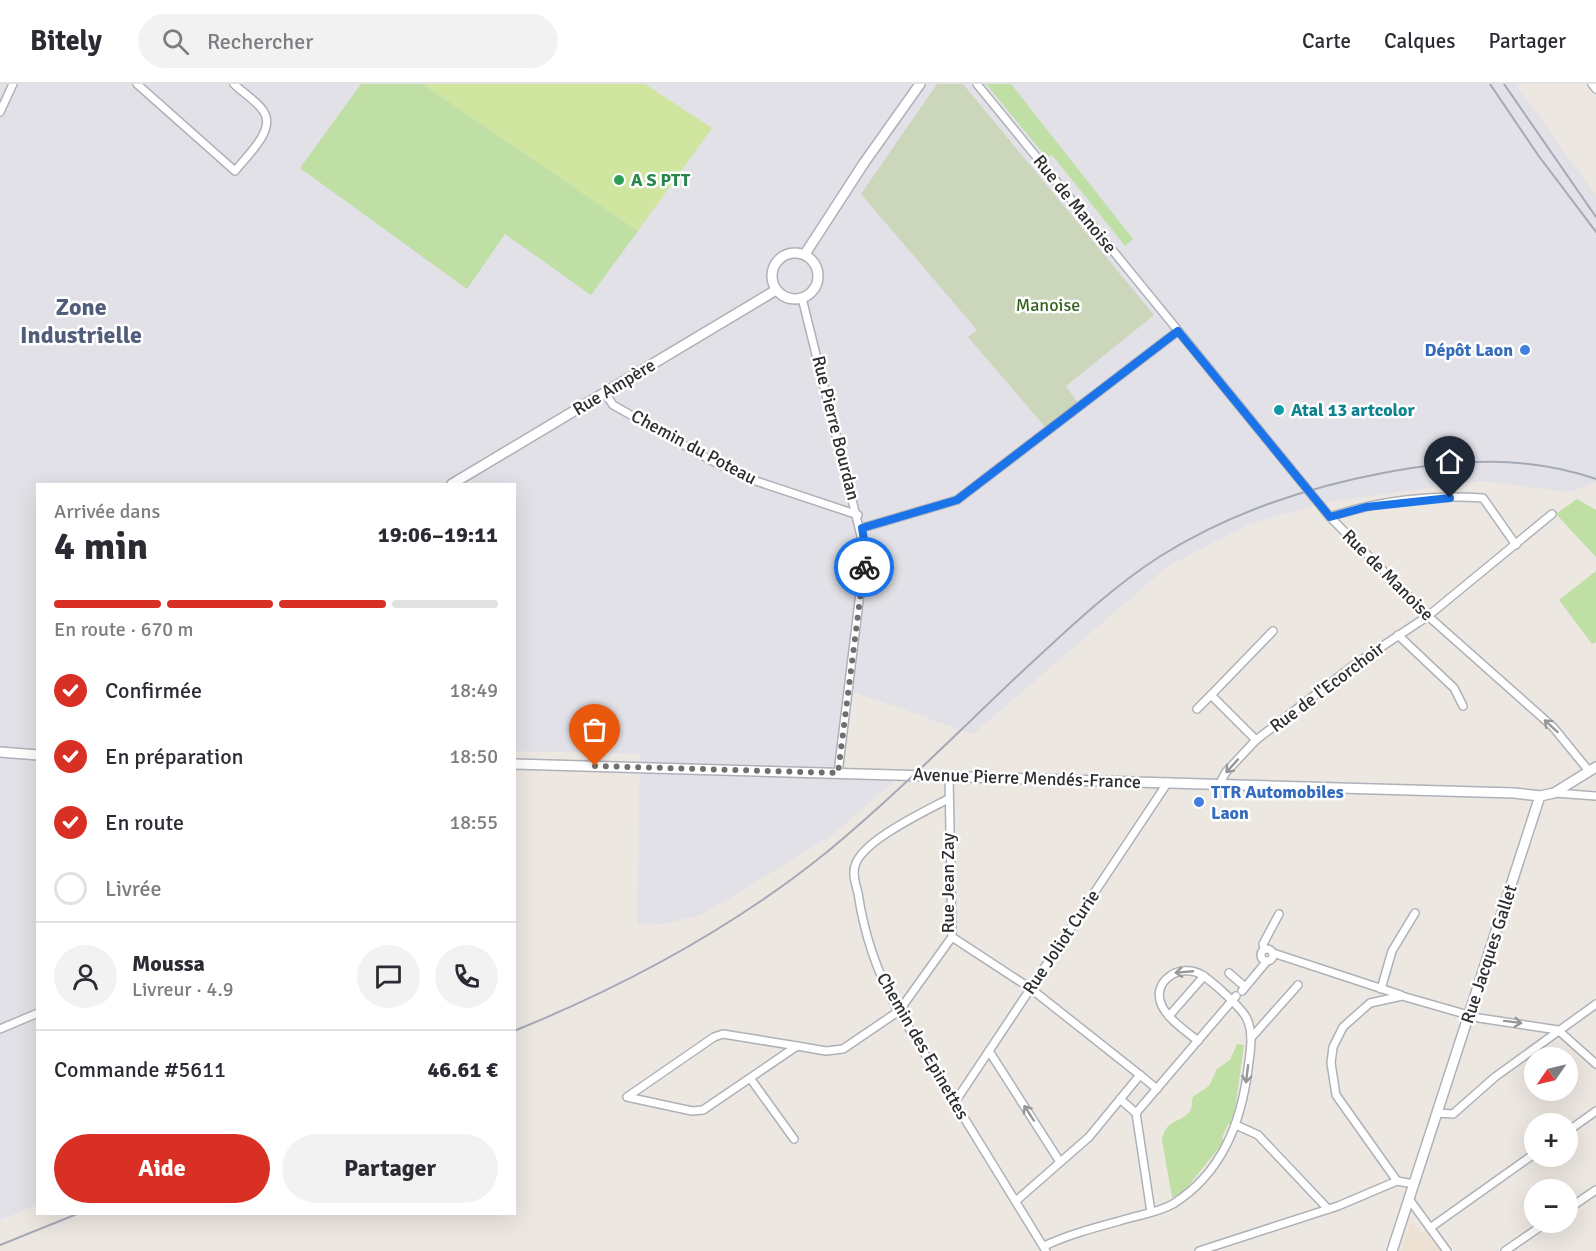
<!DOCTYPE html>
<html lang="fr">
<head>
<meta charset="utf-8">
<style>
	body { margin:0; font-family:Signika,sans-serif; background:#f2f2f3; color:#2b2b33; height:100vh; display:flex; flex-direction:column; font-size:22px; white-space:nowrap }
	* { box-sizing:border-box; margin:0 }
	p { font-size:20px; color:#7c7c81 }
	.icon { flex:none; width:33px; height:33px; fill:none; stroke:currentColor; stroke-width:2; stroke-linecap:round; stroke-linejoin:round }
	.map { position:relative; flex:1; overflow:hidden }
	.panel { position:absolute; left:36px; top:399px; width:480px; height:732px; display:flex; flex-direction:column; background:#fff; border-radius:0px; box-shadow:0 6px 24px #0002 }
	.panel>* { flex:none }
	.needle { width:39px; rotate:236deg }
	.fabs { position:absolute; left:1524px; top:963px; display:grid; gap:12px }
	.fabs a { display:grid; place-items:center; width:54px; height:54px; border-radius:50%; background:#fff; box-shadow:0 6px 24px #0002; font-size:30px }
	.pin { position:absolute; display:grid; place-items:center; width:51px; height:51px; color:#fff; margin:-62px -26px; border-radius:50% 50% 50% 0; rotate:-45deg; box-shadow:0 0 6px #0007 }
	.pin .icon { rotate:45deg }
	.courier { position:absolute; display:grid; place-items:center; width:60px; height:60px; margin:-30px; border:4px solid #1a73e8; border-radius:50%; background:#fff; color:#222; box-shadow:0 2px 8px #0007 }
	.summary em { font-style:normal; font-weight:800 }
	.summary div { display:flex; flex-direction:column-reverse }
	.summary { display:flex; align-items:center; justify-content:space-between; height:102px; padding:0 18px }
	h1 { font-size:39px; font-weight:800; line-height:45px }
	.bar { display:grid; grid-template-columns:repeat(4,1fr); gap:9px 6px; align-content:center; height:72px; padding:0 18px }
	.bar i { height:8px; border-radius:4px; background:#e1e1e2 }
	.bar .selected { background:#d93025 }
	.bar p { grid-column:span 4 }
	.line { display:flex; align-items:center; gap:15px; padding:0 18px; border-top:2px solid #e1e1e2 }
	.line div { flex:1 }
	.round { display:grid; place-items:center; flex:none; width:63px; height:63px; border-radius:32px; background:#f2f2f3 }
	ol { padding:0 18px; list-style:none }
	li { display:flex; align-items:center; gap:18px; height:66px }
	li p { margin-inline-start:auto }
	li .icon { padding:6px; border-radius:50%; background:#d93025; color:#fff; stroke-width:4 }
	li:last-child { color:#7c7c81 }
	li i { width:33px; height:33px; border:3px solid #e1e1e2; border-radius:50% }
	.action { display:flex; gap:12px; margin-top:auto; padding:12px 18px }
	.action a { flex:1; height:69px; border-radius:36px; background:#d93025; color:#fff; font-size:24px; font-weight:800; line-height:69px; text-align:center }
	.action a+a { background:#f2f2f3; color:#2b2b33 }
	header { display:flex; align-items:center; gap:36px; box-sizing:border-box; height:84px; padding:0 30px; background:#fff; border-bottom:2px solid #e1e1e2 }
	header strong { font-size:28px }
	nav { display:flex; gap:33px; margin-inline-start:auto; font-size:21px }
	.search { width:420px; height:54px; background:#f2f2f3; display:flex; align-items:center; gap:15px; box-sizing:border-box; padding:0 21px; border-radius:33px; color:#7c7c81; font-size:22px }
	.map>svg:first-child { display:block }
	.industrial { fill:#e2e1e7 }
	.education { fill:#ede1d3 }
	.green { fill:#bfdfa4 }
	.cemetery { fill:#cbd6ba }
	.pitch { fill:#d0e5a0 }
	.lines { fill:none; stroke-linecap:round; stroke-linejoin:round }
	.street-casing { stroke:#aeb1b8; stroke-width:10 }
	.secondary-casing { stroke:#aeb1b8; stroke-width:12 }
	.street { stroke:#fff; stroke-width:7 }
	.secondary { stroke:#fff; stroke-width:9 }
	.rail { stroke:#a4a9b6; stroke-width:2 }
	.oneway { stroke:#969696 }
	.done { stroke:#716f6d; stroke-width:6; stroke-dasharray:0 10.8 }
	.route { stroke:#1a73e8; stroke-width:8 }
	.leisure-dot { fill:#2e9e5b; stroke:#fff; stroke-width:2 }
	.shop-dot { fill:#3f7fe0; stroke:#fff; stroke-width:2 }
	.culture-dot { fill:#0f9aa8; stroke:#fff; stroke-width:2 }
	.labels { text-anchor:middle; stroke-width:5; stroke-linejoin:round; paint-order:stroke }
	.leisure-label { font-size:18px; font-weight:bold; fill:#27864d; stroke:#fff; text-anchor:start }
	.street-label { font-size:18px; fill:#2e2e2e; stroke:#fff }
	.park-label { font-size:18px; fill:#386622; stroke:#fff }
	.shop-label { font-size:18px; font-weight:bold; fill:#366cbe; stroke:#fff; text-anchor:end }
	.culture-label { font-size:18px; font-weight:bold; fill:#0d838f; stroke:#fff; text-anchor:start }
	.district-label { font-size:24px; font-weight:bold; fill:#515e7b; stroke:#fff }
</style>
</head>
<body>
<header>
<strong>Bitely</strong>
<div class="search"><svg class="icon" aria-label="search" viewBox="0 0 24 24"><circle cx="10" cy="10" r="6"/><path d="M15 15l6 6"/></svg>Rechercher</div>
<nav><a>Carte</a><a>Calques</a><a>Partager</a></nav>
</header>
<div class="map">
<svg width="1596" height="1167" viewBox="0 0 1596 1167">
	<rect width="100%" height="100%" fill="#ede7e2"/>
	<polygon class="industrial" points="0,0 1516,0 1596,112 1596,398 1569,408 1481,397 1328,418 1249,440 1168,482 973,650 853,608 843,694 894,697 835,749 730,814 700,831 664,840 637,841 640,670 515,667 514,400 38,400 37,1121 0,1136"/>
	<polygon class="education" points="1411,1137 1422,1149 1427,1144 1444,1167 1401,1167"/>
	<g class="green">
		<polygon points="361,0 423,0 638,147 591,211 505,150 467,205 300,84"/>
		<polygon points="986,0 1011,0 1133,155 1125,162 1052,71 1047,74"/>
		<polygon points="1577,415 1596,426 1596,473 1556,430"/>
		<polygon points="1596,487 1596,558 1592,560 1559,516"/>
		<path d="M1237,960L1244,961L1233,1040H1228L1222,1054L1225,1057L1221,1065H1218L1181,1111L1172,1113L1162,1056C1167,1033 1179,1041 1190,1027C1193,1022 1191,1018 1193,1013L1209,1002L1217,985L1230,976Z"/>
	</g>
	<polygon class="cemetery" points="937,0 963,0 1154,231 1066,302 1078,319 1046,344 968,253 977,246 861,110"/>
	<polygon class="pitch" points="423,0 645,0 712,44 638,147"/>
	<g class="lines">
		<defs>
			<g id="street">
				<path d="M137,0L235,87C245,74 274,48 265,30C260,19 243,9 234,0"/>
				<polyline points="977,0 1330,433 1428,532 1553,643 1589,687"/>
				<polyline points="1592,0 1596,5"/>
				<polyline points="0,28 13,0"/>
				<polyline points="802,214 865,468 838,689"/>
				<polyline points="605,309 613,321 714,378 756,397 858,431"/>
				<path d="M1330,433C1377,417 1433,410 1483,414L1516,461"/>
				<polyline points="862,444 957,416 1178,247"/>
				<polyline points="1398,551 1454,604 1463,622"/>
				<polyline points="1197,625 1211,611"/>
				<polyline points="1256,656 1211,611 1273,547"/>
				<polyline points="1220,699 1226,688 1256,656 1354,581 1428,532 1552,430"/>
				<polyline points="1554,709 1596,712"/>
				<path d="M948,715C926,727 861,757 855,782C852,790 856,801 858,809C864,850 876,886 896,923L1046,1167"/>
				<polyline points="952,853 1030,904 1140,991"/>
				<polyline points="1264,865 1263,860 1279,830"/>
				<circle cx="1267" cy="871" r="6"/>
				<polyline points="1273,869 1401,911"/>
				<polyline points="1229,889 1245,903"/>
				<polyline points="1381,905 1392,867 1415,829"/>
				<polyline points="1242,907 1267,877"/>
				<polyline points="1169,932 1204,892"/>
				<polyline points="0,945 38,929"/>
				<polygon points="723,950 797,962 703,1026 692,1027 627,1013 714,953"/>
				<polyline points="1251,954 1298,901"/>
				<polyline points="797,962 826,967 843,965 899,927 952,853 949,692"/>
				<polyline points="989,967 1060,1078"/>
				<polyline points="750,994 794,1055"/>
				<polyline points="1120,1015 1136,1029 1236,912"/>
				<polyline points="955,1018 1168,698"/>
				<polyline points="1136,1029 1151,1128"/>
				<polyline points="1437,1029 1453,1030 1495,993 1596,920"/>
				<polyline points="1236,1041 1258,1051 1328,1125"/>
				<polyline points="1568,1047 1596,1027"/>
				<polyline points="1414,1100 1397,1097 1336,1011 1331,979 1333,963 1343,943 1370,919 1402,912 1479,934 1558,946 1596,980"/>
				<polyline points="1409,1115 1447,1167"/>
				<polyline points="1017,1116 1089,1053 1140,991 1157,1005"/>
				<polyline points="1568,1125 1596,1106"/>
				<polyline points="1430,1144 1534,1070"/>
				<path d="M1044,1162C1072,1149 1101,1142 1130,1134C1145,1130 1161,1127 1173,1120C1222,1089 1241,1039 1248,985C1250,968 1254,951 1247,935C1242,924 1213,898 1202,891C1181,878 1150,897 1162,922C1169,936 1186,947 1198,957"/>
				<polyline points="1199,1167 1338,1122 1397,1097"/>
				<polyline points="1505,1167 1547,1138"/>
			</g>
			<g id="secondary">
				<circle cx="795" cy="192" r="23"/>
				<polyline points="805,170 864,79 920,0"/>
				<polyline points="452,400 776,206"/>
				<polyline points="0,668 38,671"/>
				<polyline points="514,680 1514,709 1540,712 1554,709 1596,683"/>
				<polyline points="1392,1167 1540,712"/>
			</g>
		</defs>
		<use href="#street" class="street-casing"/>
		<use href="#secondary" class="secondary-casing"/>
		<use href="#street" class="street"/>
		<use href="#secondary" class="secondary"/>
		<g class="rail">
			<polyline points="1490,0 1538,71 1596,148"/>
			<polyline points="1504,0 1596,133"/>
			<path d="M514,947C627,901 733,844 827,768C897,710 961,645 1027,583C1069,544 1111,504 1159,473C1227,430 1304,404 1383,389C1455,375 1526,371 1596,395"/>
			<polyline points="0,1161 77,1130"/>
		</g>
	</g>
	<defs><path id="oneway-shaft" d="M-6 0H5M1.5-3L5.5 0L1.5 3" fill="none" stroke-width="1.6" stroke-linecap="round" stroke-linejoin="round" transform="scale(1.5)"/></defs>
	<g class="oneway">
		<use href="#oneway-shaft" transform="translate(1551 642) rotate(-138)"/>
		<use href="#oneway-shaft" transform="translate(1232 682) rotate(132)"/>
		<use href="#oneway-shaft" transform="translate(1184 888) rotate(175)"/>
		<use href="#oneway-shaft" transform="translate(1513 938) rotate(7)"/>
		<use href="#oneway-shaft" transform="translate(1247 990) rotate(97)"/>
		<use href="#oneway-shaft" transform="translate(1029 1029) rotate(-123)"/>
	</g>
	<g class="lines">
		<polyline class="done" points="595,682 838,689 864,483"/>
		<polyline class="route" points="864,483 866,468 862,444 957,416 1178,247 1330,433 1366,423 1450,414"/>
	</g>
	<circle class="leisure-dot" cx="619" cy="96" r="6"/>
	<g class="shop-dot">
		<circle cx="1525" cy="266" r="6"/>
		<circle cx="1199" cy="718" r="6"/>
	</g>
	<circle class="culture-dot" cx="1279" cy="326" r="6"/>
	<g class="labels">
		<g class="leisure-label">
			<text x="631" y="102">A S PTT</text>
		</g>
		<g class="street-label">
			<text transform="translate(1075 120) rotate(51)" y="6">Rue de Manoise</text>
			<text transform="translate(614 303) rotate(-31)" y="6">Rue Ampère</text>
			<text transform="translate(836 344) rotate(76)" y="6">Rue Pierre Bourdan</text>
			<text transform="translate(694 363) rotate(28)" y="6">Chemin du Poteau</text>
			<text transform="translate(1388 491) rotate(45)" y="6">Rue de Manoise</text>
			<text transform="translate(1327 603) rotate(-37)" y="6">Rue de l'Ecorchoir</text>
			<text transform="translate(1027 694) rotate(2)" y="6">Avenue Pierre Mendés-France</text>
			<text transform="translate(948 799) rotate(-90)" y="6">Rue Jean Zay</text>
			<text transform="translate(1061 858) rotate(-56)" y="6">Rue Joliot Curie</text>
			<text transform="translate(1489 870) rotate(-72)" y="6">Rue Jacques Gallet</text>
			<text transform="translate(923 962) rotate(60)" y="6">Chemin des Epinettes</text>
		</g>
		<g class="park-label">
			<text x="1048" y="227">Manoise</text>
		</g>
		<g class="shop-label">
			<text x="1513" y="272">Dépôt Laon</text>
			<text x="1211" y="714" text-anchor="start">TTR Automobiles<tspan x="1211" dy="21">Laon</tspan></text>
		</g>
		<g class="culture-label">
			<text x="1291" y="332">Atal 13 artcolor</text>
		</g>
		<g class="district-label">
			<text x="81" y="231">Zone<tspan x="81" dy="28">Industrielle</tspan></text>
		</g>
	</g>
</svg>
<div class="fabs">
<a><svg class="needle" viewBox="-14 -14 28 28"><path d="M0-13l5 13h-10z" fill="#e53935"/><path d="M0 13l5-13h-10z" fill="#7c7c81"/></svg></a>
<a>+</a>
<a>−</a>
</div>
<div class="pin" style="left:595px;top:682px;background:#ea580c"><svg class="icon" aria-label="bag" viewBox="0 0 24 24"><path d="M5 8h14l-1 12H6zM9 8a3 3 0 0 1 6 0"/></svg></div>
<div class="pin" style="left:1450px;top:414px;background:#1f2937"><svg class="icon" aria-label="home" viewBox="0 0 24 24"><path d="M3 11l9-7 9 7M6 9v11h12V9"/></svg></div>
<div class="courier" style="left:864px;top:483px"><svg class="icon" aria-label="bike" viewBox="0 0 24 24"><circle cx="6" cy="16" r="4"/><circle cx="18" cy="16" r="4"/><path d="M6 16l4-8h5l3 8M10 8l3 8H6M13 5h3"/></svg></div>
<section class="panel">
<div class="summary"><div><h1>4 min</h1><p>Arrivée dans</p></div><em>19:06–19:11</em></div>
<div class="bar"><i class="selected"></i><i class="selected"></i><i class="selected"></i><i></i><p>En route · 670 m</p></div>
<ol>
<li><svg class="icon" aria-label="check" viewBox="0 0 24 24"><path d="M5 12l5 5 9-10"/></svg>Confirmée<p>18:49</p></li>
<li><svg class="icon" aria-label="check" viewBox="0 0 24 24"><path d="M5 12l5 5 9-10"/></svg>En préparation<p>18:50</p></li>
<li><svg class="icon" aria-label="check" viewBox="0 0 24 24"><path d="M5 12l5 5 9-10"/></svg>En route<p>18:55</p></li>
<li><i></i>Livrée</li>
</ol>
<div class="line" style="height:108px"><a class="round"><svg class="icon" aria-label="person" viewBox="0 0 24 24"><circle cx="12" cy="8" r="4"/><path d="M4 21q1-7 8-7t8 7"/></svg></a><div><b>Moussa</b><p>Livreur · 4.9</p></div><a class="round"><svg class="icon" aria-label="chat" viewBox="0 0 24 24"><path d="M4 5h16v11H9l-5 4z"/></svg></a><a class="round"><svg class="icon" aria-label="phone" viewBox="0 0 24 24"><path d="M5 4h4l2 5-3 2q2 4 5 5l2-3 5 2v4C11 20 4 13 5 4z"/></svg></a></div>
<div class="line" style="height:78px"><div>Commande #5611</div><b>46.61 €</b></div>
<div class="action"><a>Aide</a><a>Partager</a></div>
</section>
</div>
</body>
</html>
